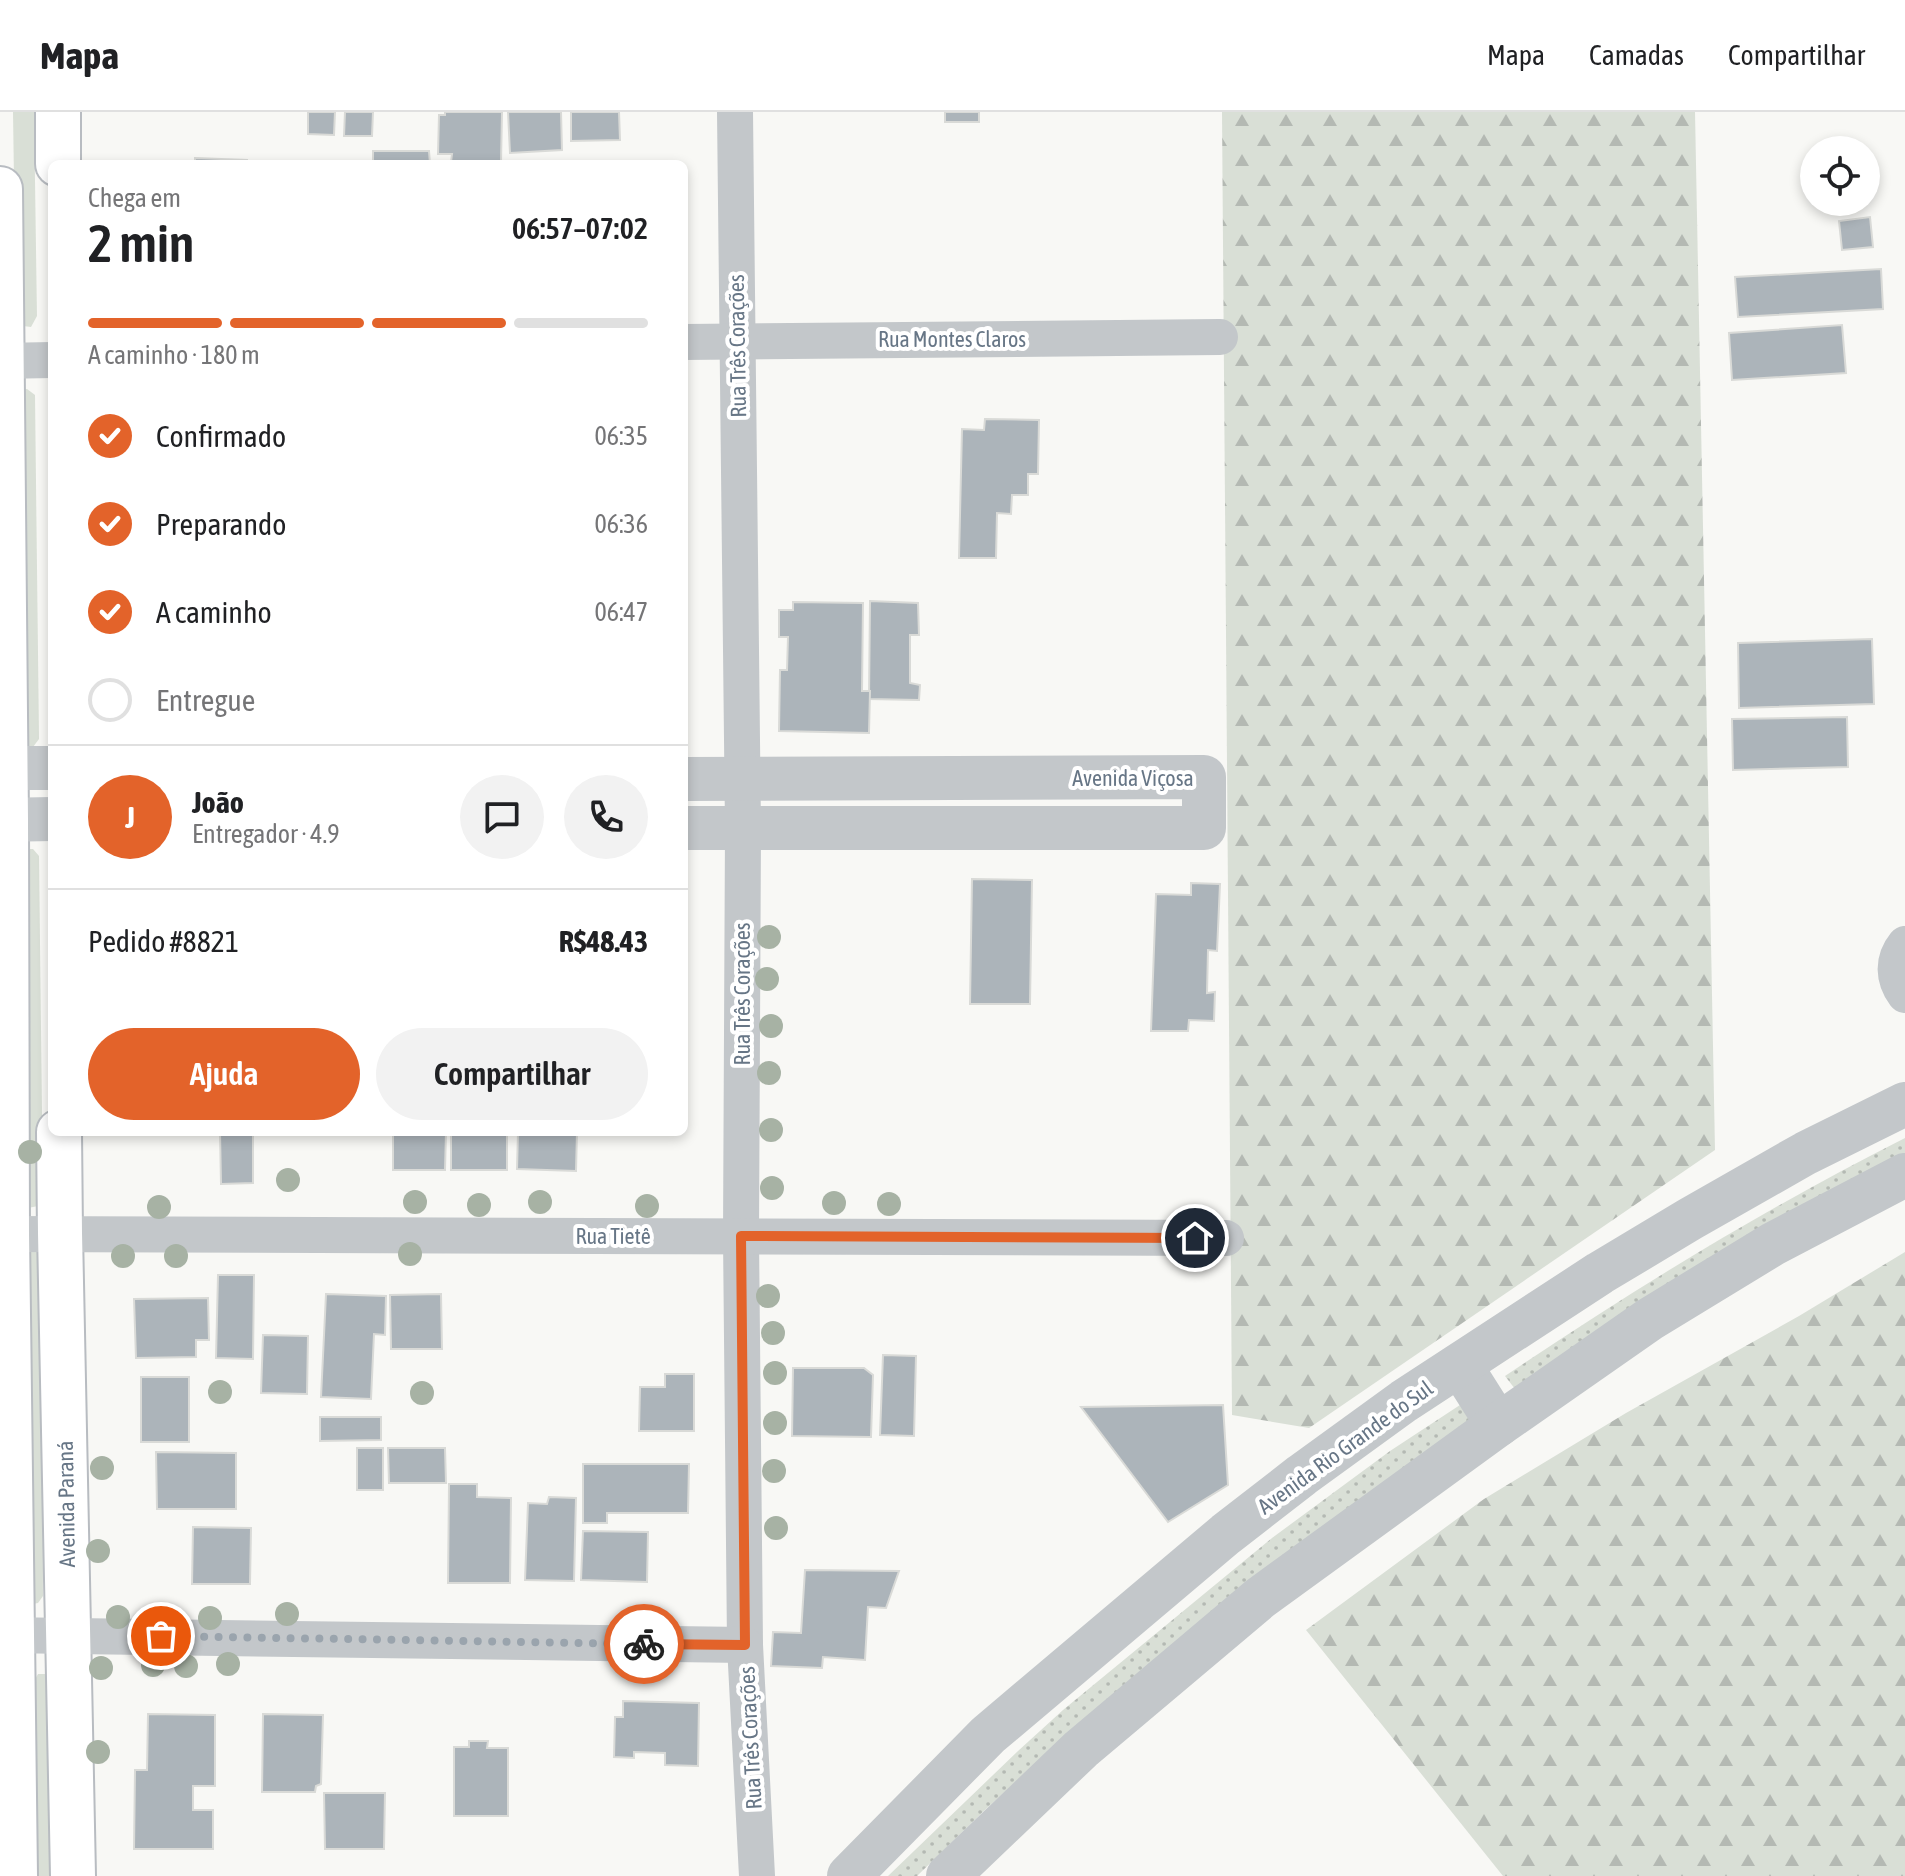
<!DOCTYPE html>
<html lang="pt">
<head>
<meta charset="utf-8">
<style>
	body { margin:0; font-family:"Asap Condensed",sans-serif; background:#f2f2f2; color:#202124; height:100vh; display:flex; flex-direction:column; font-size:30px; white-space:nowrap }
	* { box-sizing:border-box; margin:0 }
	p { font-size:26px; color:#757577 }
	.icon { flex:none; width:44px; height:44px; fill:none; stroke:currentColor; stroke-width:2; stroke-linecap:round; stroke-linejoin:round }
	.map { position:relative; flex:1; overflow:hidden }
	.drawer { position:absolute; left:48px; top:48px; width:640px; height:976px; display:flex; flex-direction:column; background:#fff; border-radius:12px; box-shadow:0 4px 12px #0003 }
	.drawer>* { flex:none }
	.buttons { position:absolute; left:1800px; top:24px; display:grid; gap:16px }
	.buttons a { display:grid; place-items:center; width:80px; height:80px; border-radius:50%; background:#fff; box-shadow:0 4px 12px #0003; font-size:40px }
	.pin { position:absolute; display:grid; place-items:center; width:68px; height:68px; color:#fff; margin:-34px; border:4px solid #fff; border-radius:50%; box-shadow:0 2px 8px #0007 }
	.courier { position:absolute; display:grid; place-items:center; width:80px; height:80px; margin:-40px; border:6px solid #e3632a; border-radius:50%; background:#fff; color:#222; box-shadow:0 2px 10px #0007 }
	.summary em { font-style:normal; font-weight:600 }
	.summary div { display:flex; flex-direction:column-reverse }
	.summary { display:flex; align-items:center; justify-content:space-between; height:136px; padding:0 40px }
	h1 { font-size:52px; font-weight:600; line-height:60px }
	.bar { display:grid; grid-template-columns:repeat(4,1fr); gap:12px 8px; align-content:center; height:96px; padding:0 40px }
	.bar i { height:10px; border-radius:6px; background:#e0e0e0 }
	.bar .active { background:#e3632a }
	.bar p { grid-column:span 4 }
	.line { display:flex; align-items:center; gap:20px; padding:0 40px; border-top:2px solid #e0e0e0 }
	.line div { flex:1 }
	.round { display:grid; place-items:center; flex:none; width:84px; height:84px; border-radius:42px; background:#f2f2f2 }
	ol { padding:0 40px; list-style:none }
	li { display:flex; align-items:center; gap:24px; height:88px }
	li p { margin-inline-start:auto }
	li .icon { padding:8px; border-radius:50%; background:#e3632a; color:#fff; stroke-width:4 }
	li:last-child { color:#757577 }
	li i { width:44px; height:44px; border:4px solid #e0e0e0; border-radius:50% }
	.cta { display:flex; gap:16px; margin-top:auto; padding:16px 40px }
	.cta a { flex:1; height:92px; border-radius:48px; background:#e3632a; color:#fff; font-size:32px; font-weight:600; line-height:92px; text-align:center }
	.cta a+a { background:#f2f2f2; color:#202124 }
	header { display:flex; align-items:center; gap:48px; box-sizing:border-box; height:112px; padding:0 40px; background:#fff; border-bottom:2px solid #e0e0e0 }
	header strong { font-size:38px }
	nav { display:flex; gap:44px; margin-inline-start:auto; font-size:28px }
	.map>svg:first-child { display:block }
	.grass { fill:url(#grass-dots) }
	.forest { fill:url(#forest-firs) }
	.green { fill:#d9dfd6 }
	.building { fill:#acb4ba; stroke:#d9dad7; stroke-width:2 }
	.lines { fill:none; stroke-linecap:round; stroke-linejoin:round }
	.secondary-casing { stroke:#b8bcc1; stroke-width:48 }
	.minor { stroke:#c3c7ca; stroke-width:36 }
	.tertiary { stroke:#c3c7ca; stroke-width:44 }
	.secondary { stroke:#fff; stroke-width:44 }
	.tree { fill:#a7b2a4 }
	.done { stroke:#9aa4ad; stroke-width:8; stroke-dasharray:0 14.4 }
	.route { stroke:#e3632a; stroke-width:10 }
	.labels { text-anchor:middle; stroke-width:8; stroke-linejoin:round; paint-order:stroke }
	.street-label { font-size:22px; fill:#677686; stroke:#fff }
</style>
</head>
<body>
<header>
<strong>Mapa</strong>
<nav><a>Mapa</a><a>Camadas</a><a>Compartilhar</a></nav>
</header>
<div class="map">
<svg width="1905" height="1764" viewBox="0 0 1905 1764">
	<defs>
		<pattern id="grass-dots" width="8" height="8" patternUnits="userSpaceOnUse" patternTransform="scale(2)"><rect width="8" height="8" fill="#d9dfd6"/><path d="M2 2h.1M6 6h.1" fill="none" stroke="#b4b9b3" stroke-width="1.8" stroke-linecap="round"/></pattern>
		<pattern id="forest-firs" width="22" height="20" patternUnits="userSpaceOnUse" patternTransform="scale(2)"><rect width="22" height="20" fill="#d9dfd6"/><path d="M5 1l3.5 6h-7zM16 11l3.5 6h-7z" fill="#b4b9b3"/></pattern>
	</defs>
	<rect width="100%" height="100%" fill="#f8f8f5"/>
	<g class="grass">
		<path d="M1905,1026V1046L1515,1277L1505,1264C1634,1177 1766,1096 1905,1026Z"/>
		<polygon points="1460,1293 1474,1311 1030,1657 987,1696 917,1764 888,1764 1018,1639 1063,1598 1272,1426 1390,1339"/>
	</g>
	<g class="forest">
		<polygon points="1222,0 1695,0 1715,1038 1309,1316 1232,1303"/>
		<polygon points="1905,1140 1905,1764 1503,1764 1306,1518 1484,1387 1626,1301 1799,1204"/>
	</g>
	<g class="green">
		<polygon points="13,0 34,0 37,204 31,215 23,214 16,206"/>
		<polygon points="27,277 35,283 39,627 33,635 20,635 19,278"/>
		<polygon points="24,737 33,737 39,744 43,1088 38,1094 28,1096"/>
		<polygon points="35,1138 42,1143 43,1484 38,1491 28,1493 26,1139"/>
		<polygon points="38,1562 46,1562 52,1566 54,1764 34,1764 33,1571"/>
	</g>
	<g class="building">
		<polygon points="308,0 335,0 334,23 308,22"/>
		<polygon points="345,0 373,0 372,24 344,24"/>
		<polygon points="445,0 502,0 501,51 451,50 452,42 438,42 439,3 445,3"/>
		<polygon points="508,0 561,0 562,38 510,41"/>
		<polygon points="571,0 619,0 620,28 571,29"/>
		<rect x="945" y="0" width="34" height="10"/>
		<polygon points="373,39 429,39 430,52 373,52"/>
		<polygon points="195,46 247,48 247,52 195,52"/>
		<polygon points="1870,105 1873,135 1842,138 1839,109"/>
		<polygon points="1881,157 1883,197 1738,205 1735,165"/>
		<polygon points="1842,213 1846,261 1732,268 1729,221"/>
		<polygon points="985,307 1039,308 1038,362 1028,362 1028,383 1012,383 1011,402 997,401 996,446 959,446 962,317 984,318"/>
		<polygon points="870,489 918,491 919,523 910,523 910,571 920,573 919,588 869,587"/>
		<polygon points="793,490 863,491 862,579 870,579 869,621 779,619 780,558 787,558 788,525 779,525 779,498 793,498"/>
		<polygon points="1872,527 1874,592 1739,596 1738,531"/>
		<polygon points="1847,605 1848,655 1733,658 1732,607"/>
		<polygon points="972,767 1032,768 1030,892 970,892"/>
		<polygon points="1191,771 1220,772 1217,839 1208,838 1207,881 1215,880 1214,909 1189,908 1188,919 1151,919 1156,782 1191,783"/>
		<polygon points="220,1020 253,1020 253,1071 221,1072"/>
		<polygon points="393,1020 446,1020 445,1058 393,1058"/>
		<rect x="451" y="1020" width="56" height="38"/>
		<polygon points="518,1020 577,1020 576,1059 517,1057"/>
		<polygon points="218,1163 254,1163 253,1247 216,1246"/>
		<polygon points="326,1182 386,1184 385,1223 374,1222 371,1287 321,1285"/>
		<polygon points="441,1182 442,1237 391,1237 390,1183"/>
		<polygon points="208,1186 209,1228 196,1228 196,1245 136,1246 134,1187"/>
		<polygon points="263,1223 308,1224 307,1282 261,1281"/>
		<polygon points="883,1243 916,1244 914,1324 880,1323"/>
		<polygon points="793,1256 864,1256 873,1263 871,1325 792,1324"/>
		<polygon points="665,1262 694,1262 694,1319 639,1319 640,1275 665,1275"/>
		<rect x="141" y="1265" width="48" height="65"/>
		<polygon points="1223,1293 1228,1373 1168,1410 1081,1295"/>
		<polygon points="320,1305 381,1305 381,1328 320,1329"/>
		<rect x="357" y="1336" width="26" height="42"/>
		<polygon points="388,1336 445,1336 446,1371 389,1371"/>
		<polygon points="156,1340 236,1341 236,1397 157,1397"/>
		<polygon points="583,1352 689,1352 688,1401 607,1401 607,1411 583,1411"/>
		<polygon points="449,1372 477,1372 477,1385 511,1386 510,1471 448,1471"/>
		<polygon points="549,1385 576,1386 574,1469 525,1468 528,1391 547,1392"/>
		<polygon points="193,1415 251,1416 250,1472 192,1472"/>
		<polygon points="583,1419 648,1420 647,1470 581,1468"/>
		<polygon points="805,1458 899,1459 886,1496 868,1495 865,1548 823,1545 822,1556 771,1554 773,1520 801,1521"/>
		<polygon points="623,1589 699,1591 698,1654 665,1653 665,1641 634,1640 634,1646 614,1645 615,1605 623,1605"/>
		<polygon points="148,1602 215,1603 215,1674 193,1674 193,1698 213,1698 213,1737 134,1737 135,1658 147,1658"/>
		<polygon points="263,1602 323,1603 321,1672 316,1674 315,1680 262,1680"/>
		<polygon points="469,1629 488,1629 487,1636 508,1636 508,1704 454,1704 454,1635 469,1635"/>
		<polygon points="324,1681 385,1681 384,1737 325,1737"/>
	</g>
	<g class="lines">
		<defs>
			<g id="secondary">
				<polyline points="58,0 58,52"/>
				<polyline points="0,77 6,707 7,1122 15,1764"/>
				<polyline points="59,1020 60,1121 73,1764"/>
			</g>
		</defs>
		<use href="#secondary" class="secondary-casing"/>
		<g class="minor">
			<polyline points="735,0 743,717 741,1124 745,1533 757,1764"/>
			<polyline points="684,230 1220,225"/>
			<polyline points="0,249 52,248"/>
			<path d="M1905,832C1892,848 1893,867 1905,883"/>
			<polyline points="0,1122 1226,1126"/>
			<polyline points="0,1523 745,1533"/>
		</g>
		<g class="tertiary">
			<polyline points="0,656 52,656"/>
			<polyline points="684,667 1204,665 1204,716 684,716"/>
			<polyline points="0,708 52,707"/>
			<polyline points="1460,1253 1498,1313"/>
			<polyline points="849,1764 988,1623 1226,1422 1302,1363 1404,1289 1600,1161 1690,1107 1806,1041 1905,992"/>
			<polyline points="948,1764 1081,1637 1260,1486 1498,1313 1650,1207 1773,1132 1905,1063"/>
		</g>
		<use href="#secondary" class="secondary"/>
	</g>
	<g class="tree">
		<circle cx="769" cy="825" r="12"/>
		<circle cx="767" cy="867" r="12"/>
		<circle cx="771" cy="914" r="12"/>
		<circle cx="769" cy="961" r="12"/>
		<circle cx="771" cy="1018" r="12"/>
		<circle cx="30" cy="1040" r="12"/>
		<circle cx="288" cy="1068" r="12"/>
		<circle cx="772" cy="1076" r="12"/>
		<circle cx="415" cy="1090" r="12"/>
		<circle cx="540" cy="1090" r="12"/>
		<circle cx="834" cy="1091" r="12"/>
		<circle cx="889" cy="1092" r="12"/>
		<circle cx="479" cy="1093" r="12"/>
		<circle cx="647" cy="1094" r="12"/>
		<circle cx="159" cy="1095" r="12"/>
		<circle cx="410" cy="1142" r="12"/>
		<circle cx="123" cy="1144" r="12"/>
		<circle cx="176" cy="1144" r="12"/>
		<circle cx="768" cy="1184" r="12"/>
		<circle cx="773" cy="1221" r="12"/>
		<circle cx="775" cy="1261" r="12"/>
		<circle cx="220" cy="1280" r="12"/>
		<circle cx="422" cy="1281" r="12"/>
		<circle cx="775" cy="1311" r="12"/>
		<circle cx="102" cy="1356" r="12"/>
		<circle cx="774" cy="1359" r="12"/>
		<circle cx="776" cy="1416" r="12"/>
		<circle cx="98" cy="1439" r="12"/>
		<circle cx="287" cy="1502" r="12"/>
		<circle cx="118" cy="1505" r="12"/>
		<circle cx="210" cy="1506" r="12"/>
		<circle cx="228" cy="1552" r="12"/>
		<circle cx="153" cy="1553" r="12"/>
		<circle cx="186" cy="1554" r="12"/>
		<circle cx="101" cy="1556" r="12"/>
		<circle cx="98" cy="1640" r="12"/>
	</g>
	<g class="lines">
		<polyline class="done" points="161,1524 644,1532"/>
		<polyline class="route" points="644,1532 745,1533 741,1124 1195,1126"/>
	</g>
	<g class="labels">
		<g class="street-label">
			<text x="952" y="235">Rua Montes Claros</text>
			<text transform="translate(737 234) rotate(-91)" y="8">Rua Três Corações</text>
			<text x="1133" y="674">Avenida Viçosa</text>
			<text transform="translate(742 882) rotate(-90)" y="8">Rua Três Corações</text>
			<text x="613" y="1132">Rua Tietê</text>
			<text transform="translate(1345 1335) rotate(-36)" y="8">Avenida Rio Grande do Sul</text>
			<text transform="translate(66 1392) rotate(-91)" y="8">Avenida Paraná</text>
			<text transform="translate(750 1626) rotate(-93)" y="8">Rua Três Corações</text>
		</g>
	</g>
</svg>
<div class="buttons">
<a><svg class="icon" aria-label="locate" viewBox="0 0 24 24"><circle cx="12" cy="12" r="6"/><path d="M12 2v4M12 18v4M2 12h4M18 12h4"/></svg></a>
</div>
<div class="pin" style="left:161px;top:1524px;background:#ea580c"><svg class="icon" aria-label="bag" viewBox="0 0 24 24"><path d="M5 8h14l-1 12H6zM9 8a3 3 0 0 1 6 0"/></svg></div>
<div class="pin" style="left:1195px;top:1126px;background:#1f2937"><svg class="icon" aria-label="home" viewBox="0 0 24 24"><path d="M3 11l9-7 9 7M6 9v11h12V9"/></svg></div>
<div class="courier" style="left:644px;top:1532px"><svg class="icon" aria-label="bike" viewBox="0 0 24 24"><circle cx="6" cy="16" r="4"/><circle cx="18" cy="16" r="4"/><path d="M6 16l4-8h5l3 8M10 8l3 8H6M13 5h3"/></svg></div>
<section class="drawer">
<div class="summary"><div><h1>2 min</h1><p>Chega em</p></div><em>06:57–07:02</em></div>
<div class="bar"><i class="active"></i><i class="active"></i><i class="active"></i><i></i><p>A caminho · 180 m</p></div>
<ol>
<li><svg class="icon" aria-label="check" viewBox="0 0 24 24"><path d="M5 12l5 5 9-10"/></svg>Confirmado<p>06:35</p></li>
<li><svg class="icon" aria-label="check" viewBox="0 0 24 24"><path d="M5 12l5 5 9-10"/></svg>Preparando<p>06:36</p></li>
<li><svg class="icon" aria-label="check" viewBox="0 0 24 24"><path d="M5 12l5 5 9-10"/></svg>A caminho<p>06:47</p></li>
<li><i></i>Entregue</li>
</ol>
<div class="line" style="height:144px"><b class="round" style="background:#e3632a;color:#fff">J</b><div><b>João</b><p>Entregador · 4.9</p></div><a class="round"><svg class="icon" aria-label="chat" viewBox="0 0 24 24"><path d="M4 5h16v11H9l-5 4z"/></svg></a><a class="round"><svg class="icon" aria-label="phone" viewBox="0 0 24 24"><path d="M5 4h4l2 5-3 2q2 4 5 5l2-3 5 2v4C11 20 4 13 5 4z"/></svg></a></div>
<div class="line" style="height:104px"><div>Pedido #8821</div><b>R$48.43</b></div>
<div class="cta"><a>Ajuda</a><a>Compartilhar</a></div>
</section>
</div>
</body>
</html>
